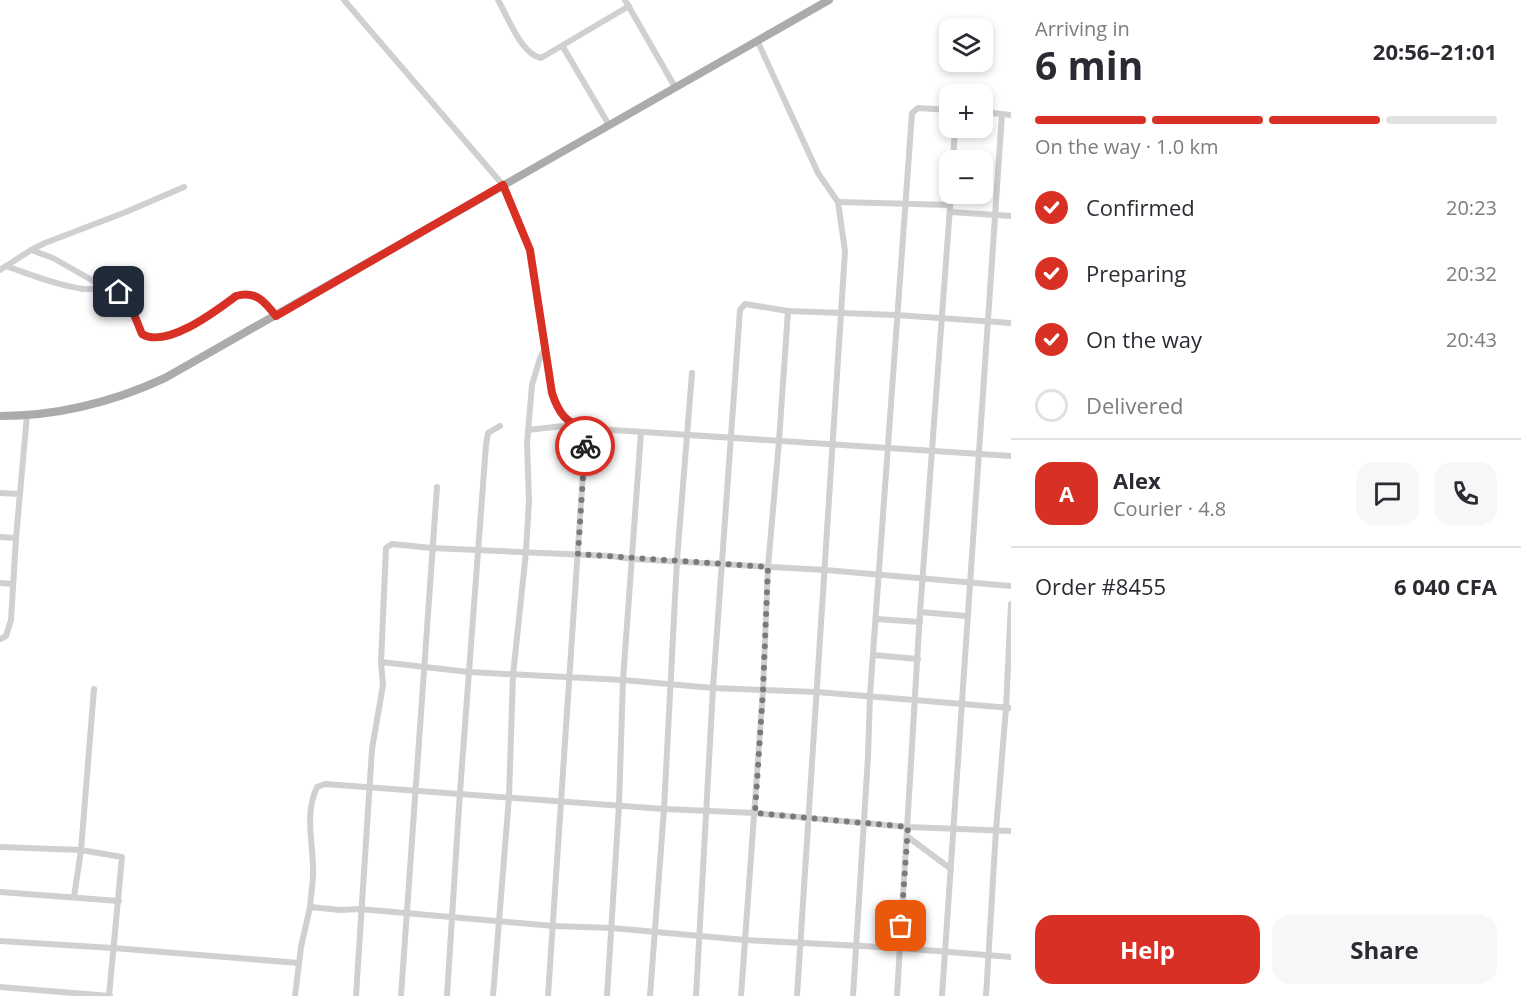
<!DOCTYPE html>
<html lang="en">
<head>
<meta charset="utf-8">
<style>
	body { margin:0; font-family:"Open Sans",sans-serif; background:#f7f7f7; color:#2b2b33; height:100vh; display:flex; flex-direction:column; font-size:22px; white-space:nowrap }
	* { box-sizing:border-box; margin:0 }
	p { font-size:20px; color:#7c7c81 }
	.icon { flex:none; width:33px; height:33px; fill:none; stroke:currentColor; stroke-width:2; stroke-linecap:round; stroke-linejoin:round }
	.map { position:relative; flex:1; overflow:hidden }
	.drawer { display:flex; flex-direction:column; background:#fff; width:510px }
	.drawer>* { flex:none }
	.buttons { position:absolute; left:939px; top:18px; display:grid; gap:12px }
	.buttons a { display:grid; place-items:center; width:54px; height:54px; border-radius:12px; background:#fff; box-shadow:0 3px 9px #0003; font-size:30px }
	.pin { position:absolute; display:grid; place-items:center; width:51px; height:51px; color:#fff; margin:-26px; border-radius:12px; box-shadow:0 3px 9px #0006 }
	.courier { position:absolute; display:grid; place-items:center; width:60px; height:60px; margin:-30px; border:4px solid #d93025; border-radius:50%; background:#fff; color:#222; box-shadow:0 2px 8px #0007 }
	.summary em { font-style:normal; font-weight:700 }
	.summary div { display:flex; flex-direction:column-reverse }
	.summary { display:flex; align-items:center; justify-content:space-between; height:102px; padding:0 24px }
	h1 { font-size:39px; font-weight:700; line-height:45px }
	.bar { display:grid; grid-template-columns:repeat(4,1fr); gap:9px 6px; align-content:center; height:72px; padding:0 24px }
	.bar i { height:8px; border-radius:4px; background:#e1e1e2 }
	.bar .selected { background:#d93025 }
	.bar p { grid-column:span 4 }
	.line { display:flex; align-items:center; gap:15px; padding:0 24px; border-top:2px solid #e1e1e2 }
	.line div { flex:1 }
	.round { display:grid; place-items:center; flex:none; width:63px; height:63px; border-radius:18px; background:#f7f7f7 }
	ol { padding:0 24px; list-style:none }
	li { display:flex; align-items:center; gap:18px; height:66px }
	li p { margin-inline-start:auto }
	li .icon { padding:6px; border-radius:50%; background:#d93025; color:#fff; stroke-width:4 }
	li:last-child { color:#7c7c81 }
	li i { width:33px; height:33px; border:3px solid #e1e1e2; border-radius:50% }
	.action { display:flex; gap:12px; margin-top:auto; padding:12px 24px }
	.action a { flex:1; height:69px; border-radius:18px; background:#d93025; color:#fff; font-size:24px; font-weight:700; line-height:69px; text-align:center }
	.action a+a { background:#f7f7f7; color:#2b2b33 }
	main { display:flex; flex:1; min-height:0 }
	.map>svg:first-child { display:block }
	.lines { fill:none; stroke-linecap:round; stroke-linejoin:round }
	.minor { stroke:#d0d0d0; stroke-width:6 }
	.major { stroke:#ababab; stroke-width:8 }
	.done { stroke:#7a7a7a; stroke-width:6; stroke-dasharray:0 10.8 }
	.route { stroke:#d93025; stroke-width:8 }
</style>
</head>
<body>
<main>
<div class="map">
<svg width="1011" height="996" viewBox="0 0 1011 996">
	<rect width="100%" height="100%" fill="#fff"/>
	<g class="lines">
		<g class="minor">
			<path d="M344,0L503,185L530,250L552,393C558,410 565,422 582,428L1011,456"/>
			<path d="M498,0C508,17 521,54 541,58L629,6"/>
			<polyline points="625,0 675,87"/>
			<polyline points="757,40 818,173 838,202 845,251 797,996"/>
			<polyline points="563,47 609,125"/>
			<polyline points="982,112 1011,115"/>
			<polyline points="953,160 955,128"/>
			<polyline points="838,202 950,205"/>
			<polyline points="950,212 1011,216"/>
			<polyline points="31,250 53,258 104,287"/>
			<path d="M6,266C32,275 56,285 83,289C97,290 112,285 123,296C133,305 137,322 142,334C167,349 217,310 236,296C256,290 265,302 276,316"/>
			<polyline points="0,270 31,250 45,243 126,212 184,187"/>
			<polyline points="528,430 572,425"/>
			<polyline points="0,493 20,494"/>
			<polyline points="0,537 16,538"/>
			<polyline points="0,583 13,584"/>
			<polyline points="920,612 967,616"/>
			<polyline points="876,619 920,622"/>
			<polyline points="0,639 6,636 11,620 16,538 27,415"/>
			<polyline points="873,655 918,659"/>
			<polyline points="381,662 469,672 623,680 713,688 817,692 1011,708"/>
			<polyline points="908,837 951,869"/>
			<polyline points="0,847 81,850 94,689"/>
			<polyline points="0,892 119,901"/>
			<polyline points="74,897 81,850 122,857 109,996"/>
			<path d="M310,907C311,893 314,879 313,865C312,838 305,813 317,787L325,784L664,809L755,813L908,827L1011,831"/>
			<polyline points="0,941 113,948 299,963"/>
			<polyline points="0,987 110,996"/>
			<polyline points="295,996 301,947 310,907 340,910 360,909 553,926 612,928 745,940 900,948 1011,957"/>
			<polyline points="356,996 372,749 383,685 381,662 386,548 392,544 432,548 611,556 632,559 825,570 1011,586"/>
			<polyline points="401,996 437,487"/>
			<polyline points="447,996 460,792 486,445 488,433 500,426"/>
			<polyline points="493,996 509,797 513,675 526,552 529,500 527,444 532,385 540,358 545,348"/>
			<polyline points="548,996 586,428"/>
			<polyline points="607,996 619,805 623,680 641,432"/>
			<polyline points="650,996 664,809 677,560 692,373"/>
			<polyline points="696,996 713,688 740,310 745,304 788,311 896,315 1011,323"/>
			<polyline points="741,996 763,690 768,567 779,441 788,311"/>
			<polyline points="853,996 868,757 870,695 912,113 918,108 950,110"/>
			<polyline points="897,996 920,612 951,194"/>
			<polyline points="942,996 1002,114"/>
			<polyline points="986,996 996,830 1006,708 1011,604"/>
		</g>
		<path class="major" d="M0,416C58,416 113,402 165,378L829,0"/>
	</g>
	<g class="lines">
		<polyline class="done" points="585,446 578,554 768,567 763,690 755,813 908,827 901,926"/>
		<path class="route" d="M119,292C131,302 136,320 142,334C167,349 217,310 236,296C256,290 265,302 276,316L503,185L530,250L552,393C558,411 566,425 586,428L585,446"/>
	</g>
</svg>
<div class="buttons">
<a><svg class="icon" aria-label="layers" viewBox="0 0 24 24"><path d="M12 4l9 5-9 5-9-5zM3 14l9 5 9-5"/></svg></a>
<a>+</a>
<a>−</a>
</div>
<div class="pin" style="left:901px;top:926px;background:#ea580c"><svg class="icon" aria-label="bag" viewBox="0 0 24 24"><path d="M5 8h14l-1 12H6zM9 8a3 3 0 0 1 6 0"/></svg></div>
<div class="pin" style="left:119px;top:292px;background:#1f2937"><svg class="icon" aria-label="home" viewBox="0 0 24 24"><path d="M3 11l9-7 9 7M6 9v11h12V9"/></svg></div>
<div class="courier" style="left:585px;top:446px"><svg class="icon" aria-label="bike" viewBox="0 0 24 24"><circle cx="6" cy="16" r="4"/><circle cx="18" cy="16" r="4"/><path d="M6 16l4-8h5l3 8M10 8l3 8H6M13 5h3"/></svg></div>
</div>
<section class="drawer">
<div class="summary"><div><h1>6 min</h1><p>Arriving in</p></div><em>20:56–21:01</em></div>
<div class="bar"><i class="selected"></i><i class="selected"></i><i class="selected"></i><i></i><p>On the way · 1.0 km</p></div>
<ol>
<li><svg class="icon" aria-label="check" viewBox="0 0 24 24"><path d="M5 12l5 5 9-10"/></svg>Confirmed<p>20:23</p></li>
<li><svg class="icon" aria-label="check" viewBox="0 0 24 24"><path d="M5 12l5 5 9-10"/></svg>Preparing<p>20:32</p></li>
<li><svg class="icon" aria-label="check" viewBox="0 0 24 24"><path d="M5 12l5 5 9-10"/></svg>On the way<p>20:43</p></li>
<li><i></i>Delivered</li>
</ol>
<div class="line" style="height:108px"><b class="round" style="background:#d93025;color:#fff">A</b><div><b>Alex</b><p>Courier · 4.8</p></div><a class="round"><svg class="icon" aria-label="chat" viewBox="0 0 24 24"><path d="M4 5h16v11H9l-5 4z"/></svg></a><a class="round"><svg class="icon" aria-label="phone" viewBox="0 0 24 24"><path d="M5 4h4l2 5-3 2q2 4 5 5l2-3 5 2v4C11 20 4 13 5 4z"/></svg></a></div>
<div class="line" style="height:78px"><div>Order #8455</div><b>6 040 CFA</b></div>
<div class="action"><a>Help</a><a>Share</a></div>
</section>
</main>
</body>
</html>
